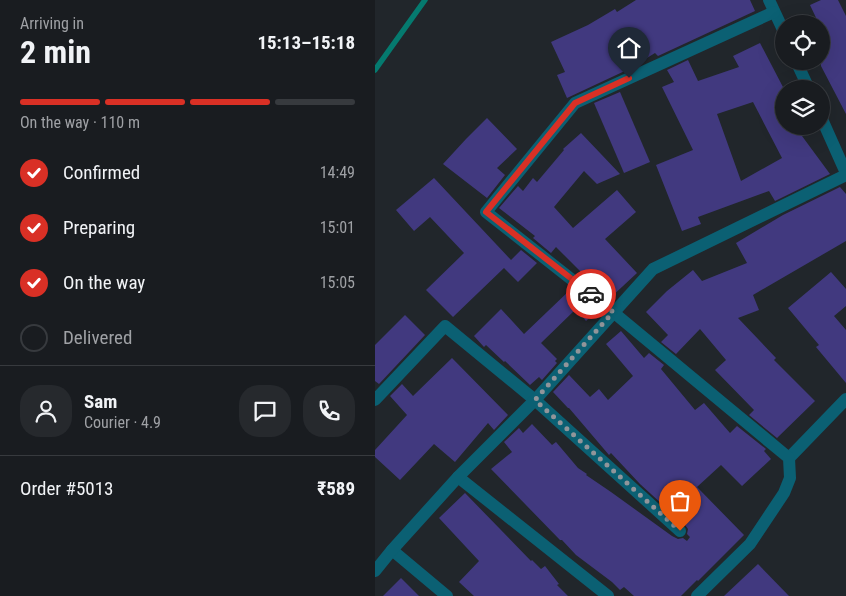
<!DOCTYPE html>
<html lang="en">
<head>
<meta charset="utf-8">
<style>
	body { margin:0; font-family:"Roboto Condensed",sans-serif; background:#26292d; color:#f1f3f6; height:100vh; display:flex; flex-direction:column; font-size:19px; white-space:nowrap }
	* { box-sizing:border-box; margin:0 }
	p { font-size:16px; color:#9fa1a5 }
	.icon { flex:none; width:28px; height:28px; fill:none; stroke:currentColor; stroke-width:2; stroke-linecap:round; stroke-linejoin:round }
	.map { position:relative; flex:1; overflow:hidden }
	.drawer { display:flex; flex-direction:column; background:#191c20; width:375px }
	.drawer>* { flex:none }
	.fabs { position:absolute; left:400px; top:15px; display:grid; gap:10px }
	.fabs a { display:grid; place-items:center; width:55px; height:55px; border-radius:50%; background:#191c20; box-shadow:0 5px 20px #0002,0 0 0 1px #373a3e; font-size:25px }
	.pin { position:absolute; display:grid; place-items:center; width:42px; height:42px; color:#fff; margin:-51px -21px; border-radius:50% 50% 50% 0; rotate:-45deg; box-shadow:0 0 5px #0007 }
	.pin .icon { rotate:45deg }
	.courier { position:absolute; display:grid; place-items:center; width:50px; height:50px; margin:-25px; border:4px solid #d93025; border-radius:50%; background:#fff; color:#222; box-shadow:0 1px 6px #0007 }
	.headline em { font-style:normal; font-weight:700 }
	.headline div { display:flex; flex-direction:column-reverse }
	.headline { display:flex; align-items:center; justify-content:space-between; height:85px; padding:0 20px }
	h1 { font-size:32px; font-weight:700; line-height:38px }
	.bar { display:grid; grid-template-columns:repeat(4,1fr); gap:8px 5px; align-content:center; height:60px; padding:0 20px }
	.bar i { height:6px; border-radius:4px; background:#373a3e }
	.bar .on { background:#d93025 }
	.bar p { grid-column:span 4 }
	.line { display:flex; align-items:center; gap:12px; padding:0 20px; border-top:1px solid #373a3e }
	.line div { flex:1 }
	.round { display:grid; place-items:center; flex:none; width:52px; height:52px; border-radius:20px; background:#26292d }
	ol { padding:0 20px; list-style:none }
	li { display:flex; align-items:center; gap:15px; height:55px }
	li p { margin-inline-start:auto }
	li .icon { padding:5px; border-radius:50%; background:#d93025; color:#fff; stroke-width:4 }
	li:last-child { color:#9fa1a5 }
	li i { width:28px; height:28px; border:2px solid #373a3e; border-radius:50% }
	main { display:flex; flex:1; min-height:0 }
	.map>svg:first-child { display:block }
	.lines { fill:none; stroke-linecap:round; stroke-linejoin:round }
	.stream { stroke:#057a6f; stroke-width:5.5 }
	.building { fill:#41397f; fill-rule:evenodd }
	.street { stroke:#0b6073; stroke-width:12 }
	.done { stroke:#91959a; stroke-width:5; stroke-dasharray:0 9 }
	.route { stroke:#d93025; stroke-width:6 }
</style>
</head>
<body>
<main>
<section class="drawer">
<div class="headline"><div><h1>2 min</h1><p>Arriving in</p></div><em>15:13–15:18</em></div>
<div class="bar"><i class="on"></i><i class="on"></i><i class="on"></i><i></i><p>On the way · 110 m</p></div>
<ol>
<li><svg class="icon" aria-label="check" viewBox="0 0 24 24"><path d="M5 12l5 5 9-10"/></svg>Confirmed<p>14:49</p></li>
<li><svg class="icon" aria-label="check" viewBox="0 0 24 24"><path d="M5 12l5 5 9-10"/></svg>Preparing<p>15:01</p></li>
<li><svg class="icon" aria-label="check" viewBox="0 0 24 24"><path d="M5 12l5 5 9-10"/></svg>On the way<p>15:05</p></li>
<li><i></i>Delivered</li>
</ol>
<div class="line" style="height:90px"><a class="round"><svg class="icon" aria-label="person" viewBox="0 0 24 24"><circle cx="12" cy="8" r="4"/><path d="M4 21q1-7 8-7t8 7"/></svg></a><div><b>Sam</b><p>Courier · 4.9</p></div><a class="round"><svg class="icon" aria-label="chat" viewBox="0 0 24 24"><path d="M4 5h16v11H9l-5 4z"/></svg></a><a class="round"><svg class="icon" aria-label="phone" viewBox="0 0 24 24"><path d="M5 4h4l2 5-3 2q2 4 5 5l2-3 5 2v4C11 20 4 13 5 4z"/></svg></a></div>
<div class="line" style="height:65px"><div>Order #5013</div><b>₹589</b></div>
</section>
<div class="map">
<svg width="471" height="596" viewBox="0 0 471 596">
	<rect width="100%" height="100%" fill="#21262b"/>
	<g class="lines">
		<polyline class="stream" points="0,70 50,0"/>
	</g>
	<g class="building">
		<polygon points="261,0 375,0 380,11 283,56 280,53 254,69 192,98 182,75 190,72 176,42 213,25 240,9 242,12"/>
		<polygon points="446,0 463,0 471,16 471,114 446,66 446,43 452,40 446,28 446,24 444,24 435,5"/>
		<path d="M385,43L409,89V126H441L442,129L427,136L455,174L400,201L394,191L323,217L326,224L307,231L281,165L318,150L287,87L299,82L292,70L313,60L323,81L364,67L358,56ZM378,102L407,158L366,181L342,114Z"/>
		<polygon points="245,92 275,162 249,173 219,103"/>
		<polygon points="112,118 142,149 122,168 130,175 112,198 68,164 91,139"/>
		<polygon points="206,133 245,174 222,184 209,171 179,207 198,228 242,190 261,212 230,239 262,273 234,299 208,278 210,276 181,247 176,253 158,238 160,236 124,208 143,186 148,191 158,178 162,182 189,150 188,149"/>
		<polygon points="59,178 136,260 146,250 162,263 143,282 129,268 78,317 51,290 89,253 55,217 39,231 21,210"/>
		<polygon points="465,187 471,194 471,241 378,295 384,310 363,318 401,358 399,360 440,401 402,438 374,415 379,410 340,370 351,360 325,329 301,354 286,342 293,335 271,312 292,291 318,270 327,281 372,263 361,243 408,215"/>
		<polygon points="456,272 471,289 471,306 459,316 471,330 471,383 441,347 444,345 413,308"/>
		<polygon points="196,289 223,310 211,321 201,309 166,343 182,359 180,361 182,363 167,380 164,377 155,385 130,361 129,362 111,345 109,347 99,336 126,309 149,334"/>
		<polygon points="30,315 50,335 4,384 0,381 0,345"/>
		<polygon points="246,331 269,358 274,353 289,365 286,369 320,410 329,403 355,433 362,426 391,449 389,451 396,459 367,486 346,465 322,487 369,535 323,581 322,580 306,596 259,596 249,587 245,590 237,582 201,555 187,540 185,540 116,469 137,452 129,442 144,428 148,433 157,424 177,445 181,442 203,468 212,474 211,475 236,492 297,536 303,539 308,538 312,541 315,537 312,534 313,529 310,525 265,484 236,453 234,455 194,408 193,408 178,392 194,375 215,397 224,389 233,400 258,376 231,344"/>
		<polygon points="77,358 133,415 119,430 113,423 80,462 59,444 25,480 0,457 0,450 32,415 15,396 27,384 38,396"/>
		<polygon points="90,493 156,561 157,560 166,569 170,566 184,584 182,585 193,596 99,596 84,582 104,561 64,518"/>
		<polygon points="383,564 414,596 349,596"/>
		<polygon points="26,578 44,596 8,596"/>
	</g>
	<g class="lines">
		<g class="street">
			<polyline points="394,0 409,32"/>
			<polyline points="421,61 434,89"/>
			<polyline points="446,117 471,173"/>
			<polyline points="0,400 70,326 160,400 305,531"/>
			<polyline points="414,458 471,399"/>
			<polyline points="83,477 233,596"/>
			<polyline points="17,550 72,596"/>
			<polyline points="0,571 17,550 83,477 160,400 278,269 471,175"/>
			<polyline points="322,596 375,544 409,493 415,478 414,458 238,312 111,212 200,103 399,12"/>
		</g>
	</g>
	<g class="lines">
		<polyline class="done" points="216,294 238,312 160,400 305,531"/>
		<polyline class="route" points="216,294 111,212 200,103 254,78"/>
	</g>
</svg>
<div class="fabs">
<a><svg class="icon" aria-label="locate" viewBox="0 0 24 24"><circle cx="12" cy="12" r="6"/><path d="M12 2v4M12 18v4M2 12h4M18 12h4"/></svg></a>
<a><svg class="icon" aria-label="layers" viewBox="0 0 24 24"><path d="M12 4l9 5-9 5-9-5zM3 14l9 5 9-5"/></svg></a>
</div>
<div class="pin" style="left:305px;top:531px;background:#ea580c"><svg class="icon" aria-label="bag" viewBox="0 0 24 24"><path d="M5 8h14l-1 12H6zM9 8a3 3 0 0 1 6 0"/></svg></div>
<div class="pin" style="left:254px;top:78px;background:#1f2937"><svg class="icon" aria-label="home" viewBox="0 0 24 24"><path d="M3 11l9-7 9 7M6 9v11h12V9"/></svg></div>
<div class="courier" style="left:216px;top:294px"><svg class="icon" aria-label="car" viewBox="0 0 24 24"><path d="M5 17H2v-5l4-1 3-4h7l3 4 3 1v5h-3M9 17h6M6 11h13"/><circle cx="7" cy="17" r="2"/><circle cx="17" cy="17" r="2"/></svg></div>
</div>
</main>
</body>
</html>
